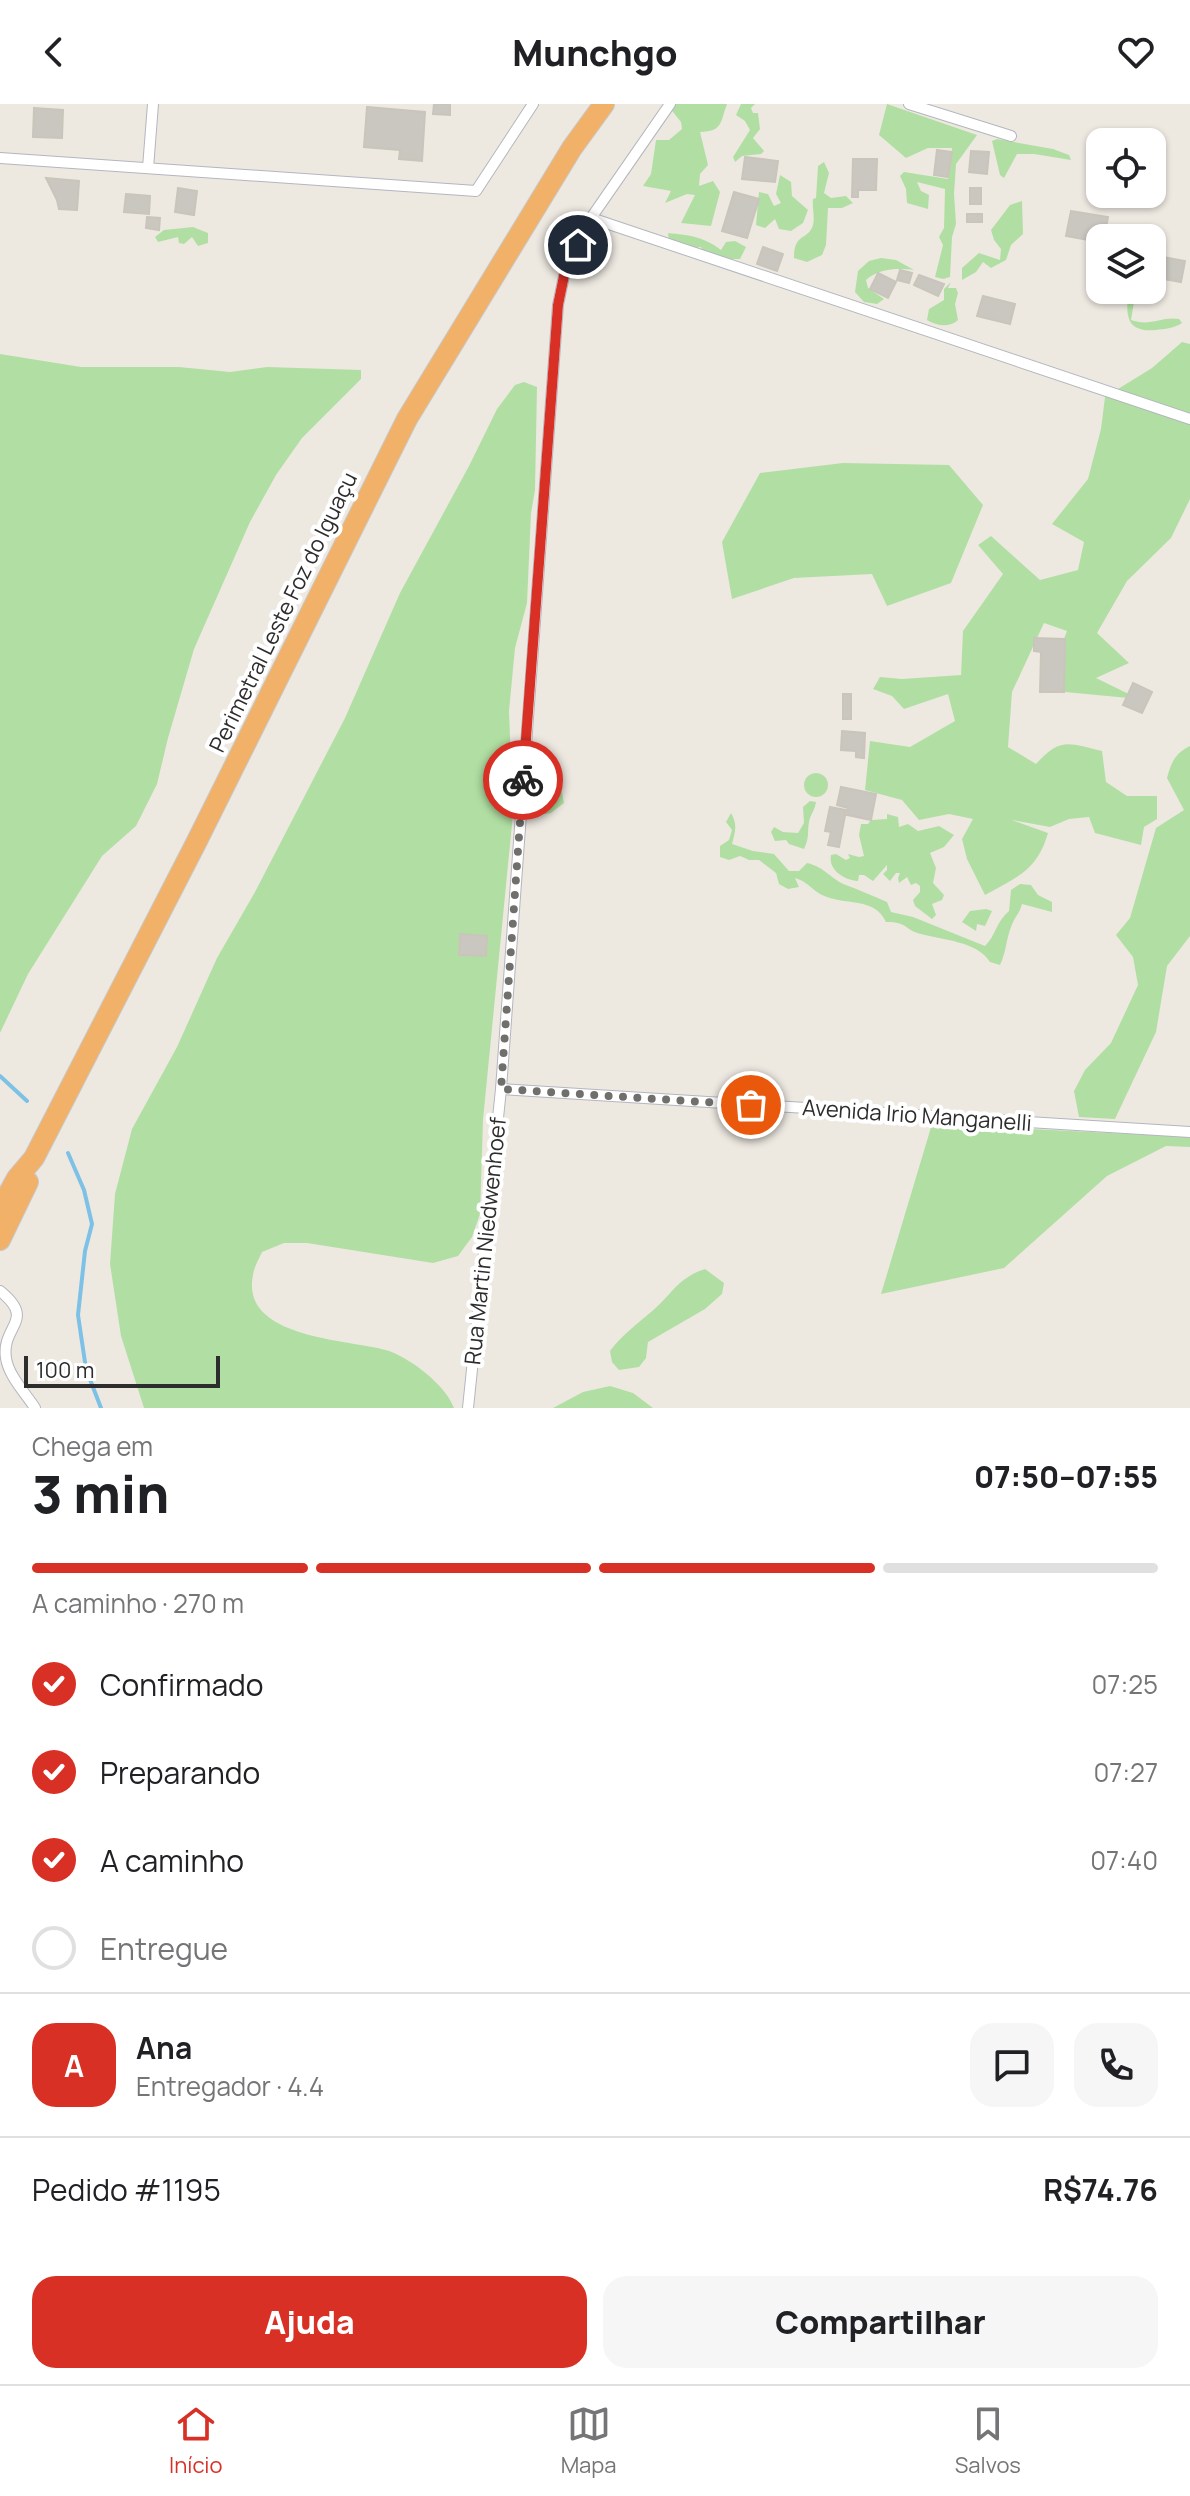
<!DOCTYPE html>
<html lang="pt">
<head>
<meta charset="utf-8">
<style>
	body { margin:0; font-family:Manrope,sans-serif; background:#f6f6f6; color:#202124; height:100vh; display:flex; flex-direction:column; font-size:30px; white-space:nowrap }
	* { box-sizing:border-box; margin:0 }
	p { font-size:26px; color:#757577 }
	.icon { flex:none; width:44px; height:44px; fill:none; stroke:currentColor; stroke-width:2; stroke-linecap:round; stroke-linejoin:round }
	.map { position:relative; height:1304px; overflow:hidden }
	.details { display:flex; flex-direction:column; background:#fff; flex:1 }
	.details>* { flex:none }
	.fabs { position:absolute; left:1086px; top:24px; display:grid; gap:16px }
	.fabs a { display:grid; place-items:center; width:80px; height:80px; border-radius:16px; background:#fff; box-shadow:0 2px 6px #0004; font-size:40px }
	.scale { position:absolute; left:24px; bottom:20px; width:196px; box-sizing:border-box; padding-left:8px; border:4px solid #2d2d2d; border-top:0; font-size:22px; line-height:28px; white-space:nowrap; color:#2d2d2d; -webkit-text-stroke:6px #fff; paint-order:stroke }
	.pin { position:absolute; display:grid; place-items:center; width:68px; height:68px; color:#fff; margin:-34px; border:4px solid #fff; border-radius:50%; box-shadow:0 2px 8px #0007 }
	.courier { position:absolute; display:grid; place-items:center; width:80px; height:80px; margin:-40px; border:6px solid #d93025; border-radius:50%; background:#fff; color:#222; box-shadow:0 2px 10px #0007 }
	.headline em { font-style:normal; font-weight:800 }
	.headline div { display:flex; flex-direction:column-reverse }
	.headline { display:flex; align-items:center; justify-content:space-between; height:136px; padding:0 32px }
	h1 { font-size:52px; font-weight:800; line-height:60px }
	.bar { display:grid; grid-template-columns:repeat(4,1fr); gap:12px 8px; align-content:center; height:96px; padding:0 32px }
	.bar i { height:10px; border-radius:6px; background:#e0e0e0 }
	.bar .active { background:#d93025 }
	.bar p { grid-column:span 4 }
	.line { display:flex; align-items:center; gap:20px; padding:0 32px; border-top:2px solid #e0e0e0 }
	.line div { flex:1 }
	.round { display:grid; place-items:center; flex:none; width:84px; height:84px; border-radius:24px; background:#f6f6f6 }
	ol { padding:0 32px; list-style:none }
	li { display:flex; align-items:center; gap:24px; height:88px }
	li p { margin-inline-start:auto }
	li .icon { padding:8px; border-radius:50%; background:#d93025; color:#fff; stroke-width:4 }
	li:last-child { color:#757577 }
	li i { width:44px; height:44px; border:4px solid #e0e0e0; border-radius:50% }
	.primary-button { display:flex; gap:16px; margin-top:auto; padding:16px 32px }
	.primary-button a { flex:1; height:92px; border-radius:24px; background:#d93025; color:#fff; font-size:32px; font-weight:800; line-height:92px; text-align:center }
	.primary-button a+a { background:#f6f6f6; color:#202124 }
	header { display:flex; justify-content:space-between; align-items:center; height:104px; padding:0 32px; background:#fff; font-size:36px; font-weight:800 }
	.menu { display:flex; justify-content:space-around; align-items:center; height:112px; border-top:2px solid #e0e0e0; background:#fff; font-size:22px; color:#757577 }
	.menu a { display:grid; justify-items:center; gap:4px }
	.menu .active { color:#d93025 }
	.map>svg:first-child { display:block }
	.green { fill:#b1dfa3 }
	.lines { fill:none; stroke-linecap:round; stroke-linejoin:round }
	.stream { stroke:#7ec1e6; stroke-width:4 }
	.building { fill:#c9c7bf; stroke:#c9c5bb; stroke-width:2 }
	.street-casing { stroke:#b4b6bf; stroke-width:12 }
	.highway-casing { stroke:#c8c8c8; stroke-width:22 }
	.street { stroke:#fff; stroke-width:10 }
	.highway { stroke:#f2b168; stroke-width:20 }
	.done { stroke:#706f6c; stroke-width:8; stroke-dasharray:0 14.4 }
	.route { stroke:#d93025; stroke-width:10 }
	.labels { text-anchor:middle; stroke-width:8; stroke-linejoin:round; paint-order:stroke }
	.street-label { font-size:22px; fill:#2d2d2d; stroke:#fff }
</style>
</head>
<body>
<header><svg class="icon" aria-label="back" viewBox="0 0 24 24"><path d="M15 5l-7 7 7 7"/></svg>Munchgo<svg class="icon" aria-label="heart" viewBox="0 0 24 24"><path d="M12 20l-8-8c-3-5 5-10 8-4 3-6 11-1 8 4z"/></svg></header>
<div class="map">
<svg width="1190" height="1304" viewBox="0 0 1190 1304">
	<rect width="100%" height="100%" fill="#ede9e1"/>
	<g class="green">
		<path d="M673,0H727C720,19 723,27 700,28L708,61L700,70L699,82L713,77L720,88L711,122L681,119L695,91L687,90L665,99L671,87L643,82L651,70L656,36H669L682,25L681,18L669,3Z"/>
		<polygon points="741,0 755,0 751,4 753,9 758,9 760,25 753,34 764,47 761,50 742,52 735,58 733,53 750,26 745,17 736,11"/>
		<polygon points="887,0 977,31 956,60 954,90 956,120 952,133 950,173 943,175 935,173 943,141 939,133 944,124 945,85 917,78 921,87 929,91 928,105 907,99 906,85 900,72 904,68 948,75 952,44 928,44 906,54 879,31"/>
		<polygon points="997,35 1053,45 1069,51 1071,56 1034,50 1017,50 1004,74 1000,71 992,37"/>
		<path d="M824,58L829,69L824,89L831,94L846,92L853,99L842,104H828L826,141L822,151L807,158L794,154C794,128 808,137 813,121C815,114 812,104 813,95L816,94L818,62Z"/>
		<polygon points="780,71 791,78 792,92 808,106 803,119 791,127 779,125 775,115 765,124 756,121 759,88 768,90 774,102 781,99 776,90"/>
		<polygon points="1022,97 1023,130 1011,141 1006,156 991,164 983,158 976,168 962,176 962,164 979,149 1000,156 1001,145 994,136 991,126 1010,101"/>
		<polygon points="193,123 208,129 208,139 198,142 192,133 184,140 179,139 178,133 158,138 155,133 164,126"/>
		<path d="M668,129C690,131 704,133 721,146L726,138L735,137L746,143L740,155H717L704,152L701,143L686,145L669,137Z"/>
		<path d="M881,154L896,156L914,166C899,164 879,164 866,176L868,184L884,195L877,200L864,198L855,188L858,167L869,157Z"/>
		<path d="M951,178L948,184H956L958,189L955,200L958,216C949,224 937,222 927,216L929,205L944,196V185Z"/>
		<path d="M1129,186H1136L1131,216C1150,223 1162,212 1179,215L1182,219C1175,224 1165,225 1156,226C1126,229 1125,211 1129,186Z"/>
		<path d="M1182,238L1190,240V395L1171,434L1127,477L1097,529L1129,559L1096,574L1139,595L1044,586L1067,527L1044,519L1012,588L1008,643L1036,660C1060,633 1069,639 1102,647L1106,678L1127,692H1157V715L1144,723L1141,741L1095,729L1089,713L1069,715L1050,723L1012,716L1048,729C1037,767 1017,773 985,791L967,755L962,735L973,715L949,710L919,716L902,696L865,686L870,637L910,643L955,617L948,590L904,605L892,592L873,585L880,573L902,575L961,571L963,527L1003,470L978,441L991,432L1040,476L1078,466L1084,438L1052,420L1088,375L1101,325L1105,293L1152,264Z"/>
		<polygon points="0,250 81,263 179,263 230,268 267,263 361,266 361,275 302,334 276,371 250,418 194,545 168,634 157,680 136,722 102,752 28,870 0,929"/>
		<path d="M524,278L537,283L535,386L531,409L527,499L515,544L509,607L513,710L483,1016L480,1110L472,1133L458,1152L433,1159L307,1139H284L262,1148C259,1155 254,1163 253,1171C240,1234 346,1235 386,1246C409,1253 446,1281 454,1304H144L121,1232L110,1160L115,1090L132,1025L177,943L217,854L255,788L345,614L400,489L469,362L497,305L515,281Z"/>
		<polygon points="843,359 949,361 983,401 951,479 887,502 872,470 794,474 732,495 722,438 760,369"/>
		<path d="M1190,642V832L1167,862L1156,928L1115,1015L1079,1013L1074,987L1085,966L1111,939L1138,881L1133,853L1116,831L1130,814L1156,724L1184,706L1167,674C1171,659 1175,649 1190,642Z"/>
		<circle cx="816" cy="681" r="12"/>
		<polygon points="555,678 560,678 564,699 551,709 545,710 542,699 548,693 545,689 547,684 552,683"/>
		<path d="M810,697L816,698C815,706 810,711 809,718C807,729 810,732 804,745L789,740L786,736L775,737L771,728L774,723L783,728L798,729L804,719L803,703Z"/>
		<path d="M731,709C738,721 735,728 732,740L753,747L774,750L789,767H799L807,759C825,763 832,776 846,781C860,786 873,792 887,798L891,808L913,813L985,842C996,831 996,818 1009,807L1011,786L1020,780L1031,781L1038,791L1052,798V808L1022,800C1020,809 1014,814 1011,823C1006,836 1006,849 1000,861L990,858C977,837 942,836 921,830C904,826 909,818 886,818C874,792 844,802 822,791C812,786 807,777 795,774L799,783L788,785L779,780L776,769L759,756H749L740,752L729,756L720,753V742L729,736L732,726L726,718Z"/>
		<path d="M887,710L898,713L899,723L908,720L918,727L939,722L954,731L944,743L930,749L936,764L933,779L944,791L942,796L932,800L936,811L932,815L915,802L913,796L920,788V782L916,779L911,781L907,773L899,779L898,774L900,769H896L890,777L883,770L887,766V761L873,777L864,771H859L858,777C844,776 828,766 831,751L836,750L846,756L850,754L848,750L859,753L864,752L859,731L861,720H868L871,716L887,715Z"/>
		<polygon points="986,805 992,807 985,822 977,820 976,827 962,818 970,807"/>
		<polygon points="932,1020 1190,1033 1190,1043 1166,1042 1107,1072 1004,1164 881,1190"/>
		<path d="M705,1165L724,1179L722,1190L705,1205L648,1238L646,1254L639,1263L619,1266L612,1258L610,1247C622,1231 636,1221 651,1208C672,1191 677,1174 705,1165Z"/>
		<polygon points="610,1282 633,1289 653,1304 553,1304 583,1288"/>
	</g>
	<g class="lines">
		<g class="stream">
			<polyline points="0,972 27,997"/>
			<polyline points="68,1049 84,1086 92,1120 85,1147 78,1211 86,1265 101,1304"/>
		</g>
	</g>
	<g class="building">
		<polygon points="434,0 450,0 450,11 433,10"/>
		<polygon points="367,3 425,8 422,57 399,55 400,46 364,43"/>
		<polygon points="34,4 63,6 62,34 33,33"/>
		<polygon points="937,46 952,48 948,73 934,71"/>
		<polygon points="971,47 989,48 987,70 969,68"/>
		<polygon points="745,53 778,57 775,78 742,75"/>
		<polygon points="853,55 877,55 876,86 858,86 858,93 852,93"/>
		<polygon points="46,74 79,77 77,106 59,105 57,96"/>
		<polygon points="178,84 197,87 194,111 175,108"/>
		<rect x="970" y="84" width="11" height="16"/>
		<polygon points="734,88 759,95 747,134 722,127"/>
		<polygon points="126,90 150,92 149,110 124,108"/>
		<polygon points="1071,107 1108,113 1104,134 1100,134 1100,138 1066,132"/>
		<rect x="967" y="110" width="15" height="8"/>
		<polygon points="147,113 160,114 159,126 146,124"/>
		<polygon points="763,143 783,150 777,167 757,160"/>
		<polygon points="1152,151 1185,157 1181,178 1152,173"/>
		<polygon points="900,166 912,169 909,179 897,176"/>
		<polygon points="878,169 896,178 888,194 870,185"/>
		<polygon points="919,171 944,180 938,192 914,181"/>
		<polygon points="983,192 1015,200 1010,220 977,212"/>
		<polygon points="1034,534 1065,535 1064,588 1040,588 1041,548 1034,547"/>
		<polygon points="1133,579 1152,588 1142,609 1123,601"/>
		<rect x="843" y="590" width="8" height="25"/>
		<polygon points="842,627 865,629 864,654 856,653 856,647 841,646"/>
		<polygon points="841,683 876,690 871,716 847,711 848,704 837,701"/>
		<polygon points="830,703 846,706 839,743 828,741 831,728 825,727"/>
		<polygon points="460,830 487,832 486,852 459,851"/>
	</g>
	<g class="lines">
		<defs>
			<g id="street">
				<polyline points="909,0 1011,32"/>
				<polyline points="0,54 476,87 533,0"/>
				<polyline points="148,64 153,0"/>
				<polyline points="591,114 1190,315"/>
				<polyline points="501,985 1190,1028"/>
				<path d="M0,1187C37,1217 1,1221 6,1254C8,1271 26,1290 35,1304"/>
				<polyline points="468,1304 501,985 558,201 565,167 591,114 670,0"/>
			</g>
			<g id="highway">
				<polyline points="0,1105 17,1074 34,1054 197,737 407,315 572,44 604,0"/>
				<polyline points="0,1136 28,1078"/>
			</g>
		</defs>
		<use href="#street" class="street-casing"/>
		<use href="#highway" class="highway-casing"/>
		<use href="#street" class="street"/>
		<use href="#highway" class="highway"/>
	</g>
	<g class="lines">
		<polyline class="done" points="523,676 501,985 751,1001"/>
		<polyline class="route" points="523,676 558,201 565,167 578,141"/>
	</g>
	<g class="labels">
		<g class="street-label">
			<text transform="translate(283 508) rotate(-64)" y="8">Perimetral Leste Foz do Iguaçu</text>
			<text transform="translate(917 1011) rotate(4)" y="8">Avenida Irio Manganelli</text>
			<text transform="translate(485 1137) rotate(-84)" y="8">Rua Martin Niedwenhoef</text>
		</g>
	</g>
</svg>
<div class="fabs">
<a><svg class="icon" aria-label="locate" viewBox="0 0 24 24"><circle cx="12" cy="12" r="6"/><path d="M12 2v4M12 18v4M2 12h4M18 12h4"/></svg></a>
<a><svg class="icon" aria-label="layers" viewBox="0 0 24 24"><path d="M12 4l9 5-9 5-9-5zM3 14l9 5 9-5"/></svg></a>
</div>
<div class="scale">100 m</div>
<div class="pin" style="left:751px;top:1001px;background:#ea580c"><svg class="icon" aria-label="bag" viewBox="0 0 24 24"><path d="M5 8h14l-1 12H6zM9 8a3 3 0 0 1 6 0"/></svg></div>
<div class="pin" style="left:578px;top:141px;background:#1f2937"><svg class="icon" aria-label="home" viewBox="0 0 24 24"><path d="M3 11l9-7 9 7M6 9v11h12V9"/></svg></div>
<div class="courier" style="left:523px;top:676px"><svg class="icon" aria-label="bike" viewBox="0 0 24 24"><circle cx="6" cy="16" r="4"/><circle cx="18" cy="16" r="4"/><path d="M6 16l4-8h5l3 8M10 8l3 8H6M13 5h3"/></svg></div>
</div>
<section class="details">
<div class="headline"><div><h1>3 min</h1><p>Chega em</p></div><em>07:50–07:55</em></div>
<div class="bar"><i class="active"></i><i class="active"></i><i class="active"></i><i></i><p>A caminho · 270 m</p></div>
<ol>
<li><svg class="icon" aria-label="check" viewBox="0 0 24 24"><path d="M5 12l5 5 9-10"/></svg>Confirmado<p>07:25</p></li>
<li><svg class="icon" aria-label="check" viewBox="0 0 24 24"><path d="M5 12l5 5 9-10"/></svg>Preparando<p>07:27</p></li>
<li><svg class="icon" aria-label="check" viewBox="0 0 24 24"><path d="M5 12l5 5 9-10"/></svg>A caminho<p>07:40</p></li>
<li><i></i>Entregue</li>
</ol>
<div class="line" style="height:144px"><b class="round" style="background:#d93025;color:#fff">A</b><div><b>Ana</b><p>Entregador · 4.4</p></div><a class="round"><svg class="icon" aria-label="chat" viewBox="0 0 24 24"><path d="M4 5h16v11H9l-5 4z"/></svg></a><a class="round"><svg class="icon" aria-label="phone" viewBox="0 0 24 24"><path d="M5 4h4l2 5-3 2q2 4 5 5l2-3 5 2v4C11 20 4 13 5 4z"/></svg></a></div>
<div class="line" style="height:104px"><div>Pedido #1195</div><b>R$74.76</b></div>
<div class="primary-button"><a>Ajuda</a><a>Compartilhar</a></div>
</section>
<nav class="menu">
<a class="active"><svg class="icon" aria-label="home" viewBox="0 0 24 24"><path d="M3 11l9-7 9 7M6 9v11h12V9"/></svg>Início</a>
<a><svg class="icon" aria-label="map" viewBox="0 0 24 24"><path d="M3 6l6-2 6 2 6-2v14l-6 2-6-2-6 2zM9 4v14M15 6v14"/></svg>Mapa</a>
<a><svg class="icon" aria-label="saved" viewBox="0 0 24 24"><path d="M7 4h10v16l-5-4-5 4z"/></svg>Salvos</a>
</nav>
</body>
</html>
